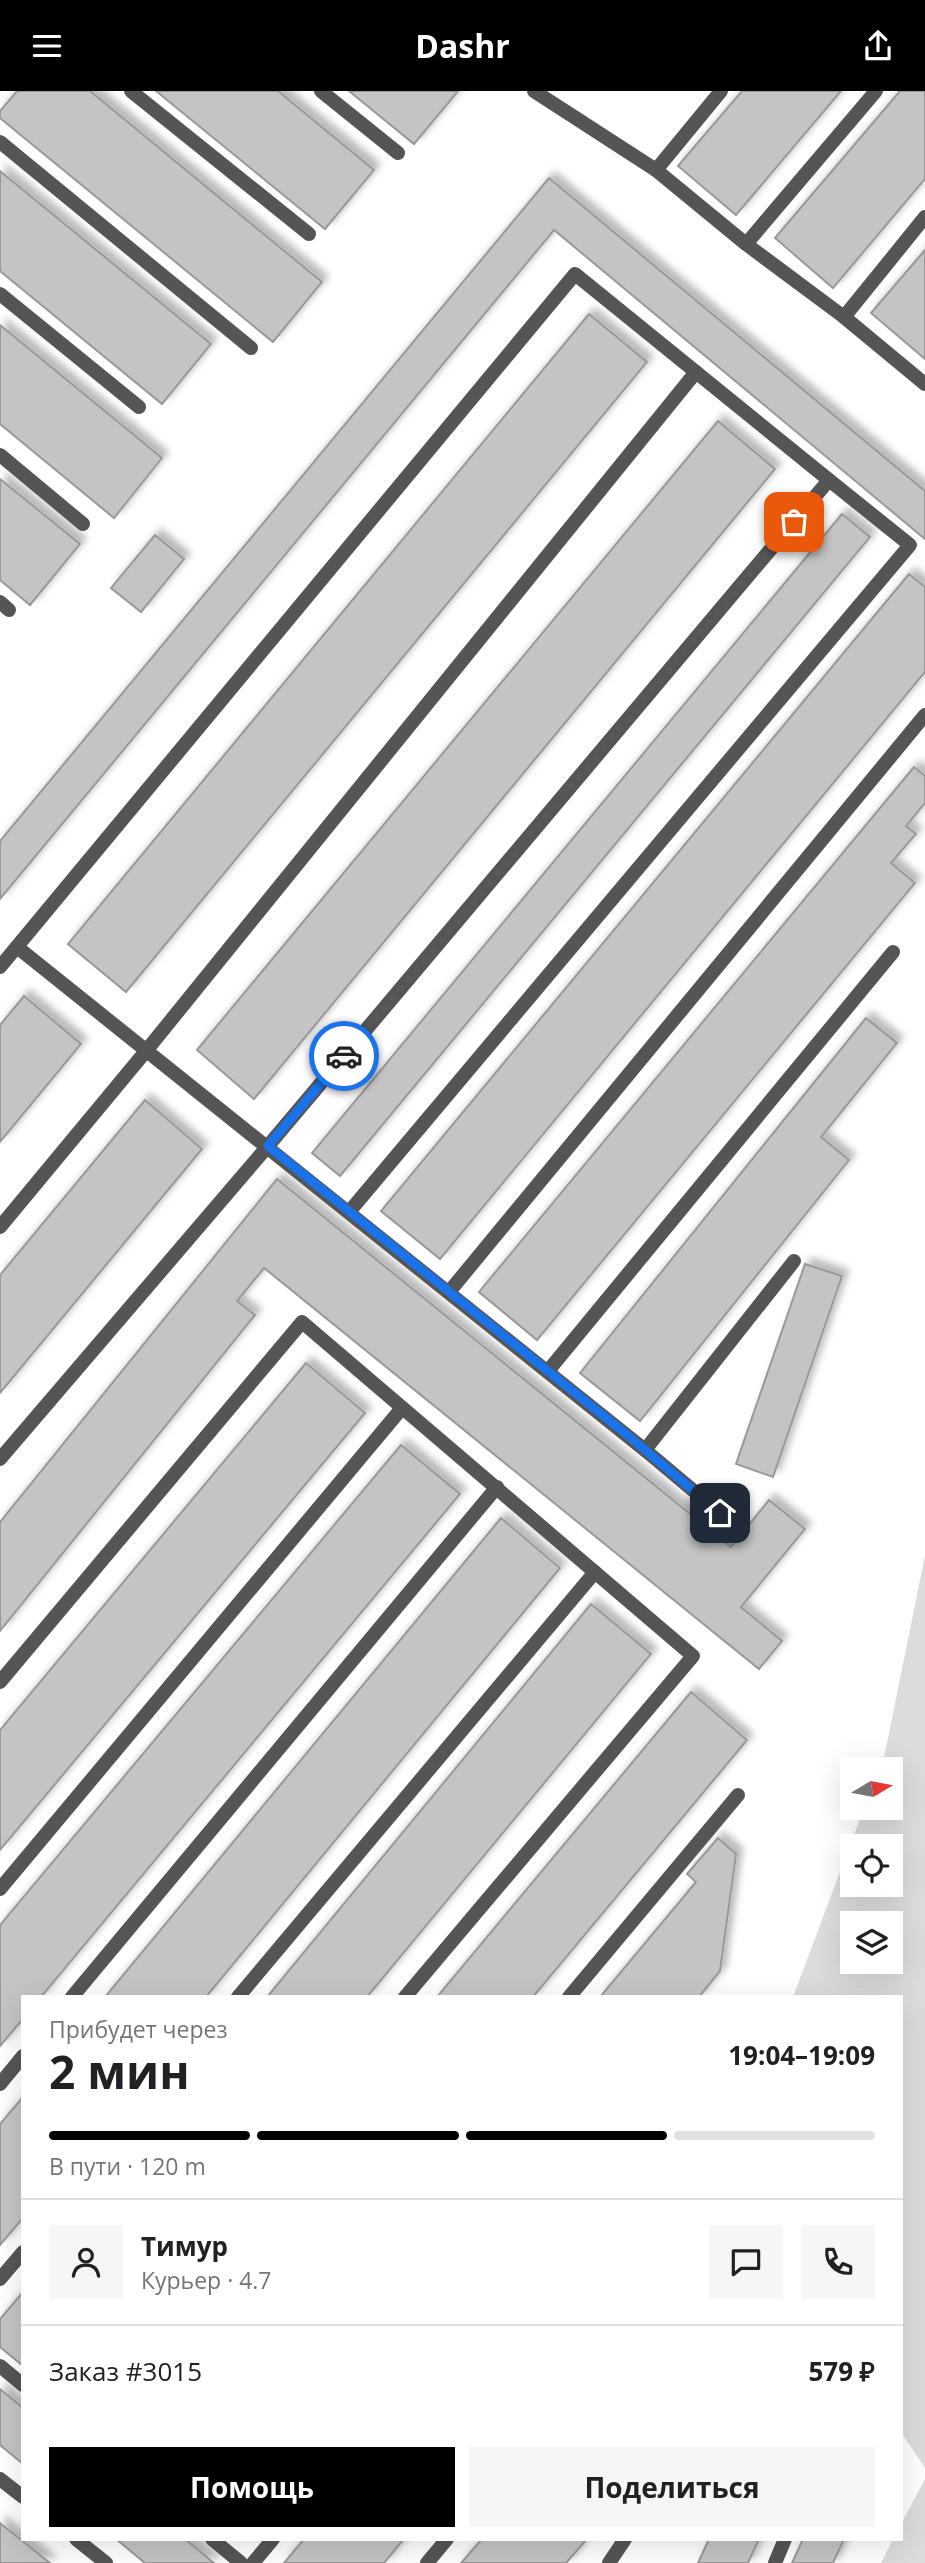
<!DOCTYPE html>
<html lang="ru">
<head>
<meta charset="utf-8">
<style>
	body { margin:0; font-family:"Open Sans",sans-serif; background:#f6f6f6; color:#202124; height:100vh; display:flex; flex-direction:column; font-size:26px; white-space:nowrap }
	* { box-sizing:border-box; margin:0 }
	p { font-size:23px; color:#757577 }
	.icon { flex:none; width:38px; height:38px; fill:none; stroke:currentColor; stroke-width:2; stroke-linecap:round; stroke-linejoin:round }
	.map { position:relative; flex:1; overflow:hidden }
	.panel { position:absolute; left:21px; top:1904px; width:882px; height:546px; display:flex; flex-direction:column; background:#fff; border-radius:0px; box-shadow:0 7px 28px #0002 }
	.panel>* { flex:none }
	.needle { width:46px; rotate:80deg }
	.tools { position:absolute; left:840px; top:1666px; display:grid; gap:14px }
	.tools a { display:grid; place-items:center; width:63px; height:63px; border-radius:0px; background:#fff; box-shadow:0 7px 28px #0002; font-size:35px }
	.pin { position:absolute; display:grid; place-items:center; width:60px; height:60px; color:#fff; margin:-30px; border-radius:14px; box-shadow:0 4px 10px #0006 }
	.courier { position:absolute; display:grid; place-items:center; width:70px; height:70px; margin:-35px; border:5px solid #1a73e8; border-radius:50%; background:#fff; color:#222; box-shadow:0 2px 9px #0007 }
	.summary em { font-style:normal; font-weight:700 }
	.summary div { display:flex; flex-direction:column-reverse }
	.summary { display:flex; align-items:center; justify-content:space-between; height:119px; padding:0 28px }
	h1 { font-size:46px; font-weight:700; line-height:52px }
	.bar { display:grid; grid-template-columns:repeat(4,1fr); gap:10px 7px; align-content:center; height:84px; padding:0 28px }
	.bar i { height:9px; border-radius:5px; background:#e0e0e0 }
	.bar .on { background:#000 }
	.bar p { grid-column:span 4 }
	.line { display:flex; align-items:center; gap:18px; padding:0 28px; border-top:2px solid #e0e0e0 }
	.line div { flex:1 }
	.round { display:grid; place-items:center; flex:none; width:74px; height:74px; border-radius:0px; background:#f6f6f6 }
	.primary-button { display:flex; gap:14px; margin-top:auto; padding:14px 28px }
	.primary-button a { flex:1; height:80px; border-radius:0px; background:#000; color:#fff; font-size:28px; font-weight:700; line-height:80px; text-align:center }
	.primary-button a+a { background:#f6f6f6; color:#202124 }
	header { display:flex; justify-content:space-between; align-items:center; height:91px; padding:0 28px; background:#000; color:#fff; font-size:32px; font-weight:700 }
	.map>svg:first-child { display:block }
	.green { fill:#dcdcdc; fill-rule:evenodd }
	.building { fill:#c4c4c4; stroke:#999; stroke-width:2; filter:url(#shadow) }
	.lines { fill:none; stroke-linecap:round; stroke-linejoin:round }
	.lane { stroke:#555; stroke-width:14 }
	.done { stroke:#595959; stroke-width:7; stroke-dasharray:0 12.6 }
	.route { stroke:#1a73e8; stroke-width:9 }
</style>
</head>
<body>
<header><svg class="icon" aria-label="menu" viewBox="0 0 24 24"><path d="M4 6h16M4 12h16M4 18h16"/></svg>Dashr<svg class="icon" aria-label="share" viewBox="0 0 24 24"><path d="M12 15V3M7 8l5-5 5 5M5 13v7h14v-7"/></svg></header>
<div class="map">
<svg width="925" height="2472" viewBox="0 0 925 2472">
	<defs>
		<filter id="shadow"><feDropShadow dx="6" dy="-6" stdDeviation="3.5" flood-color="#0004"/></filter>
	</defs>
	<rect width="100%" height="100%" fill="#fff"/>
	<g class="green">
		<path d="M925,1464V2377L901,2341V1906H793L864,1717H891V1678H879L885,1662ZM852,1755H891V1794H852ZM852,1832H891V1871H852Z"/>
		<polygon points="925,2388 925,2472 881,2472 893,2448 901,2448 901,2433"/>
	</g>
	<g class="building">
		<polygon points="17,0 90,0 322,191 273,251 0,27 0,20"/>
		<polygon points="156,0 278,0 374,79 325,138"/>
		<polygon points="349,0 458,0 414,53"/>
		<polygon points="742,0 841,0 736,124 678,75"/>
		<polygon points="900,0 925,0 925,88 833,197 775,147"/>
		<polygon points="0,80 211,253 162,313 0,180"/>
		<polygon points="549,87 925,400 925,448 554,139 0,808 0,750"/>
		<polygon points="925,159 925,268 871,222"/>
		<polygon points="589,223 647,271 126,901 68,853"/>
		<polygon points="0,234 162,367 114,427 0,333"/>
		<polygon points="718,330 775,378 254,1008 197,959"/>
		<polygon points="0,388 80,453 30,514 0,489"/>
		<polygon points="842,423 870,446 340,1085 312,1062"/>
		<polygon points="155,444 184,468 141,521 111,497"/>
		<polygon points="909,483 925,496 925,581 440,1168 381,1120"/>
		<polygon points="914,676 925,685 925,712 906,735 916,743 891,772 915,792 537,1249 479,1201"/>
		<polygon points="24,905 81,953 0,1051 0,934"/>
		<polygon points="866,927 897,952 821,1046 849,1069 640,1330 580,1282"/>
		<polygon points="145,1009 202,1058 0,1302 0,1184"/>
		<polygon points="277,1088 731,1456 769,1409 805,1438 741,1516 782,1550 759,1578 264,1177 237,1210 255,1224 0,1540 0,1431"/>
		<polygon points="805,1173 842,1185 773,1386 736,1373"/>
		<polygon points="306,1272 365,1322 0,1759 0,1639"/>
		<polygon points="401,1354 460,1403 41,1906 23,1906 23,1928 0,1955 0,1834"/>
		<polygon points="501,1427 560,1477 206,1906 105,1906"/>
		<polygon points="591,1513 651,1563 367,1906 267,1906"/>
		<polygon points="691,1601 747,1649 533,1906 437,1906"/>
		<polygon points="718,1747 736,1763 720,1880 699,1906 600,1906 696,1791 687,1783"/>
		<polygon points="23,2006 23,2127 0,2154 0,2033"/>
		<polygon points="23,2201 23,2275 0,2256 0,2228"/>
		<polygon points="0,2298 23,2317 23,2373 0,2354"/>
		<polygon points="0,2432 50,2472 0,2472"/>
		<polygon points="116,2448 185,2448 214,2472 145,2472"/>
		<polygon points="304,2448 404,2448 384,2472 284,2472"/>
		<polygon points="482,2448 587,2448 566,2472 461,2472"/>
		<polygon points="709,2448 759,2448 748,2472 698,2472"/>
		<polygon points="803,2448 844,2448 833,2472 792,2472"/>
	</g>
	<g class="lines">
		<g class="lane">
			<polyline points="131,0 309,143"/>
			<polyline points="321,0 398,62"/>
			<polyline points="534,0 656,79 746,153 844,226 925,293"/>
			<polyline points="0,51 251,257"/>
			<polyline points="656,79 721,0"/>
			<polyline points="746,153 876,0"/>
			<polyline points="0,203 139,316"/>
			<polyline points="844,226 925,126"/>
			<polyline points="0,364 83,433"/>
			<polyline points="0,511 9,519"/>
			<polyline points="17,856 645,1359 794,1170"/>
			<polyline points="0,876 575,183 829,389 268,1055 0,1368"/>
			<polyline points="349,1121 910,454 829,389"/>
			<polyline points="0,1136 146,960 696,281"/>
			<polyline points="449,1201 925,624"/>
			<polyline points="548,1280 893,861"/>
			<polyline points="645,1359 720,1422"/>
			<polyline points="0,1591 302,1231 693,1565 405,1906"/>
			<polyline points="0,1798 402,1317"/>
			<polyline points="72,1906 497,1396"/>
			<polyline points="238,1906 595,1481"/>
			<polyline points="569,1906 738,1704"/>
			<polyline points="0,1993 23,1965"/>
			<polyline points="0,2188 23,2161"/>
			<polyline points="0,2275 23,2294"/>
			<polyline points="0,2388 23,2406"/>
			<polyline points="76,2448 106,2472"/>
			<polyline points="212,2448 241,2472"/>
			<polyline points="253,2472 273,2448"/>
			<polyline points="427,2472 447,2448"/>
			<polyline points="609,2472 625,2448"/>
			<polyline points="775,2472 785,2448"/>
		</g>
	</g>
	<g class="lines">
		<polyline class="done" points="344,965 794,431"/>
		<polyline class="route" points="344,965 268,1055 626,1343 720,1422"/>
	</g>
</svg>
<div class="tools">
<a><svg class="needle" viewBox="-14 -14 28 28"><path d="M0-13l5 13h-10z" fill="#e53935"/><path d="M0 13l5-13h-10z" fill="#757577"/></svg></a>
<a><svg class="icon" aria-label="locate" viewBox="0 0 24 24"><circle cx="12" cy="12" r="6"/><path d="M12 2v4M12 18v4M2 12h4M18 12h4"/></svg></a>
<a><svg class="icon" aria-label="layers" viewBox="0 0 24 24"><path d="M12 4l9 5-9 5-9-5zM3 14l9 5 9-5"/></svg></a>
</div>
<div class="pin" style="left:794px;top:431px;background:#ea580c"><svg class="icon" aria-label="bag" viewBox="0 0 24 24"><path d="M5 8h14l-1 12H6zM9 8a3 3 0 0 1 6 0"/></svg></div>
<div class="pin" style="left:720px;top:1422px;background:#1f2937"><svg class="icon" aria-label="home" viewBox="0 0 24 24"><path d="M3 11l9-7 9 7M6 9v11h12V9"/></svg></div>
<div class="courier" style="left:344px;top:965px"><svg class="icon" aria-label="car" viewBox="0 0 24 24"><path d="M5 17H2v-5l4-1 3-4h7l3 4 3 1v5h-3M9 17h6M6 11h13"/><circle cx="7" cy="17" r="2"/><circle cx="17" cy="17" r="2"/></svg></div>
<section class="panel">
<div class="summary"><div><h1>2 мин</h1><p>Прибудет через</p></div><em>19:04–19:09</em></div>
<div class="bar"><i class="on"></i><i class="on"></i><i class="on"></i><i></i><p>В пути · 120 m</p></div>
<div class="line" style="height:126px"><a class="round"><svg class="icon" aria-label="person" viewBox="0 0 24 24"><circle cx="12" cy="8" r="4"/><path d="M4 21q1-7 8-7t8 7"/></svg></a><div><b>Тимур</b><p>Курьер · 4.7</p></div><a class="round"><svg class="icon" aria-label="chat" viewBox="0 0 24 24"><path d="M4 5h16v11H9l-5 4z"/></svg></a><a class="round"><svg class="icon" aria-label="phone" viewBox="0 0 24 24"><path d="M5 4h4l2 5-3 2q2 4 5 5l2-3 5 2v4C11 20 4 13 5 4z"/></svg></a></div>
<div class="line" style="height:91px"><div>Заказ #3015</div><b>579 ₽</b></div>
<div class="primary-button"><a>Помощь</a><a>Поделиться</a></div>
</section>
</div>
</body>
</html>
